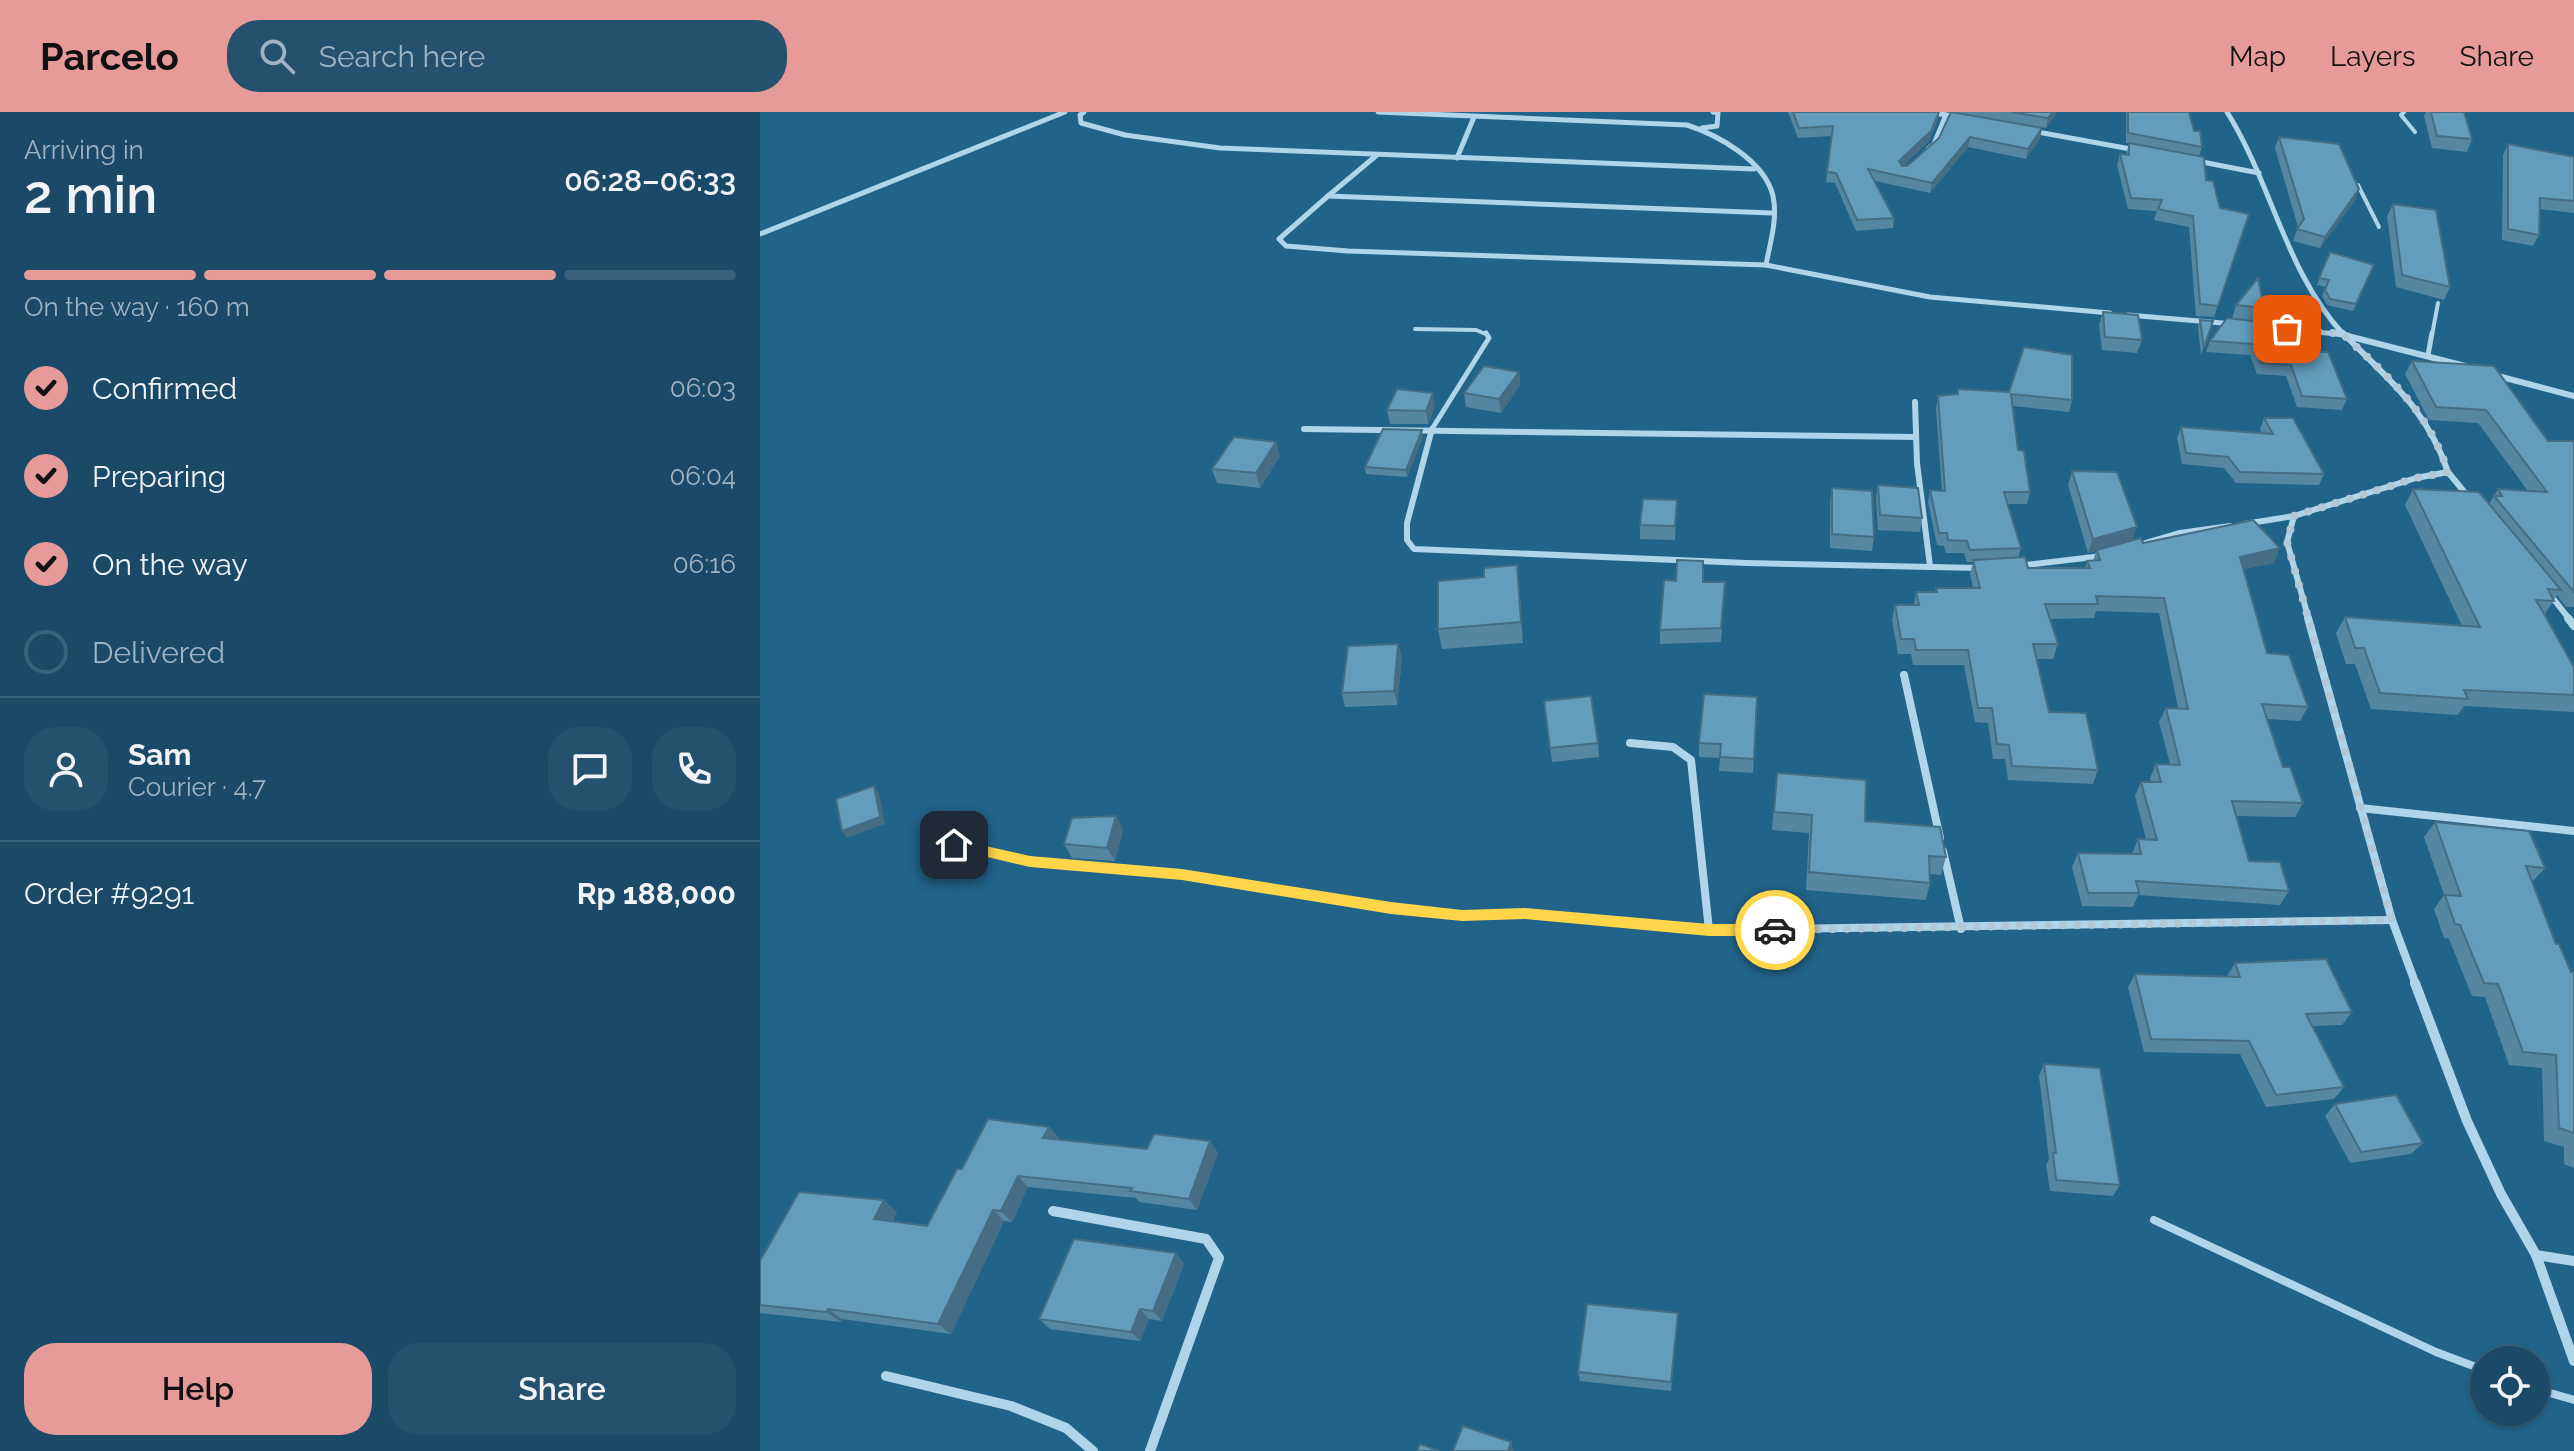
<!DOCTYPE html>
<html lang="en">
<head>
<meta charset="utf-8">
<style>
	body { margin:0; font-family:Raleway,sans-serif; background:#23516e; color:#f1f3f6; height:100vh; display:flex; flex-direction:column; font-size:30px; white-space:nowrap }
	* { box-sizing:border-box; margin:0 }
	p { font-size:26px; color:#9fb3c0 }
	.icon { flex:none; width:44px; height:44px; fill:none; stroke:currentColor; stroke-width:2; stroke-linecap:round; stroke-linejoin:round }
	.map { position:relative; flex:1; overflow:hidden }
	.details { display:flex; flex-direction:column; background:#1a4a68; width:760px }
	.details>* { flex:none }
	.fabs { position:absolute; left:1710px; top:1234px; display:grid; gap:16px }
	.fabs a { display:grid; place-items:center; width:80px; height:80px; border-radius:50%; background:#1a4a68; box-shadow:0 2px 6px #0004,0 0 0 2px #38627c; font-size:40px }
	.pin { position:absolute; display:grid; place-items:center; width:68px; height:68px; color:#fff; margin:-34px; border-radius:16px; box-shadow:0 4px 12px #0006 }
	.courier { position:absolute; display:grid; place-items:center; width:80px; height:80px; margin:-40px; border:6px solid #ffd54a; border-radius:50%; background:#fff; color:#222; box-shadow:0 2px 10px #0007 }
	.summary em { font-style:normal; font-weight:600 }
	.summary div { display:flex; flex-direction:column-reverse }
	.summary { display:flex; align-items:center; justify-content:space-between; height:136px; padding:0 24px }
	h1 { font-size:52px; font-weight:600; line-height:60px }
	.bar { display:grid; grid-template-columns:repeat(4,1fr); gap:12px 8px; align-content:center; height:96px; padding:0 24px }
	.bar i { height:10px; border-radius:6px; background:#38627c }
	.bar .current { background:#e69b98 }
	.bar p { grid-column:span 4 }
	.line { display:flex; align-items:center; gap:20px; padding:0 24px; border-top:2px solid #38627c }
	.line div { flex:1 }
	.round { display:grid; place-items:center; flex:none; width:84px; height:84px; border-radius:32px; background:#23516e }
	ol { padding:0 24px; list-style:none }
	li { display:flex; align-items:center; gap:24px; height:88px }
	li p { margin-inline-start:auto }
	li .icon { padding:8px; border-radius:50%; background:#e69b98; color:#111; stroke-width:4 }
	li:last-child { color:#9fb3c0 }
	li i { width:44px; height:44px; border:4px solid #38627c; border-radius:50% }
	.action { display:flex; gap:16px; margin-top:auto; padding:16px 24px }
	.action a { flex:1; height:92px; border-radius:32px; background:#e69b98; color:#111; font-size:32px; font-weight:600; line-height:92px; text-align:center }
	.action a+a { background:#23516e; color:#f1f3f6 }
	header { display:flex; align-items:center; gap:48px; box-sizing:border-box; height:112px; padding:0 40px; background:#e69b98; color:#111 }
	header strong { font-size:38px }
	nav { display:flex; gap:44px; margin-inline-start:auto; font-size:28px }
	.search { width:560px; height:72px; background:#23516e; display:flex; align-items:center; gap:20px; box-sizing:border-box; padding:0 28px; border-radius:32px; color:#9fb3c0; font-size:30px }
	main { display:flex; flex:1; min-height:0 }
	.map>svg:first-child { display:block }
	.lines { fill:none; stroke-linecap:round; stroke-linejoin:round }
	.service-far2 { stroke:#aed5ea; stroke-width:4 }
	.service-far1 { stroke:#aed5ea; stroke-width:5 }
	.service { stroke:#aed5ea; stroke-width:8 }
	.minor-far3 { stroke:#aed5ea; stroke-width:5 }
	.minor-far2 { stroke:#aed5ea; stroke-width:6 }
	.minor-far1 { stroke:#aed5ea; stroke-width:8 }
	.minor { stroke:#aed5ea; stroke-width:10 }
	.wall { fill:#5586a2 }
	.shaded-wall { fill:#456d84 }
	.building { fill:#639cbc; stroke:#456d84; stroke-width:2 }
	.route { fill:#ffd54a }
	.done { stroke:#b2c8d6; stroke-width:8; stroke-dasharray:0 14.4 }
</style>
</head>
<body>
<header>
<strong>Parcelo</strong>
<div class="search"><svg class="icon" aria-label="search" viewBox="0 0 24 24"><circle cx="10" cy="10" r="6"/><path d="M15 15l6 6"/></svg>Search here</div>
<nav><a>Map</a><a>Layers</a><a>Share</a></nav>
</header>
<main>
<section class="details">
<div class="summary"><div><h1>2 min</h1><p>Arriving in</p></div><em>06:28–06:33</em></div>
<div class="bar"><i class="current"></i><i class="current"></i><i class="current"></i><i></i><p>On the way · 160 m</p></div>
<ol>
<li><svg class="icon" aria-label="check" viewBox="0 0 24 24"><path d="M5 12l5 5 9-10"/></svg>Confirmed<p>06:03</p></li>
<li><svg class="icon" aria-label="check" viewBox="0 0 24 24"><path d="M5 12l5 5 9-10"/></svg>Preparing<p>06:04</p></li>
<li><svg class="icon" aria-label="check" viewBox="0 0 24 24"><path d="M5 12l5 5 9-10"/></svg>On the way<p>06:16</p></li>
<li><i></i>Delivered</li>
</ol>
<div class="line" style="height:144px"><a class="round"><svg class="icon" aria-label="person" viewBox="0 0 24 24"><circle cx="12" cy="8" r="4"/><path d="M4 21q1-7 8-7t8 7"/></svg></a><div><b>Sam</b><p>Courier · 4.7</p></div><a class="round"><svg class="icon" aria-label="chat" viewBox="0 0 24 24"><path d="M4 5h16v11H9l-5 4z"/></svg></a><a class="round"><svg class="icon" aria-label="phone" viewBox="0 0 24 24"><path d="M5 4h4l2 5-3 2q2 4 5 5l2-3 5 2v4C11 20 4 13 5 4z"/></svg></a></div>
<div class="line" style="height:104px"><div>Order #9291</div><b>Rp 188,000</b></div>
<div class="action"><a>Help</a><a>Share</a></div>
</section>
<div class="map">
<svg width="1814" height="1339" viewBox="0 0 1814 1339">
	<rect width="100%" height="100%" fill="#22638a"/>
	<g class="lines">
		<g class="service-far2">
			<polyline points="1644,0 1641,3 1655,20"/>
			<polyline points="1598,73 1619,115"/>
			<polyline points="655,217 716,218 728,223"/>
			<polyline points="1672,223 1678,191"/>
		</g>
		<g class="service-far1">
			<polyline points="1668,243 1672,221"/>
			<polyline points="672,317 729,226 726,221"/>
		</g>
		<g class="service">
			<polyline points="1394,1108 1676,1240 1724,1258"/>
			<polyline points="1776,1277 1814,1288"/>
		</g>
		<g class="minor-far3">
			<polyline points="324,0 320,3 321,11 365,23 460,36 994,57"/>
			<path d="M618,0L927,13C958,23 1005,49 1013,84C1018,106 1010,131 1006,153L1170,185L1350,201"/>
			<polyline points="1168,0 1199,5"/>
			<path d="M1467,0C1512,72 1526,161 1584,223"/>
			<polyline points="942,16 957,14 958,1 953,0"/>
			<polyline points="1272,19 1376,38"/>
			<polyline points="1168,37 1174,32 1186,3"/>
			<polyline points="617,43 568,84 1012,101"/>
			<polyline points="697,46 714,5"/>
			<polyline points="1437,49 1499,61"/>
			<polyline points="568,84 519,127 526,134 588,139 1006,153"/>
			<polyline points="0,122 305,0"/>
			<polyline points="1368,203 1474,212"/>
			<polyline points="1523,217 1588,223"/>
		</g>
		<g class="minor-far2">
			<polyline points="1576,221 1705,254"/>
			<polyline points="1734,263 1814,284"/>
			<polyline points="1155,290 1157,351 1170,454"/>
			<polyline points="544,317 1156,325"/>
			<polyline points="672,317 647,411 647,428 654,437 987,451 1219,456"/>
			<polyline points="1688,360 1710,387"/>
			<polyline points="1484,412 1534,404"/>
			<polyline points="1386,431 1420,421 1470,414"/>
			<polyline points="1257,454 1342,444"/>
			<polyline points="1788,480 1810,508"/>
			<path d="M1549,508L1527,430L1534,404L1656,366L1688,360C1666,295 1628,268 1583,221"/>
		</g>
		<g class="minor-far1">
			<polyline points="1548,506 1632,808 1656,873"/>
			<polyline points="1808,506 1814,514"/>
			<polyline points="1144,563 1180,726"/>
			<polyline points="870,631 913,635 931,648 949,818"/>
			<polyline points="1600,696 1814,719"/>
			<polyline points="168,727 270,749 422,762 631,796 702,804 765,802 949,818 1632,808"/>
			<polyline points="1183,739 1201,817"/>
		</g>
		<g class="minor">
			<polyline points="1655,871 1707,1009 1741,1082 1776,1143 1814,1249"/>
			<polyline points="293,1099 446,1127 459,1146 390,1339"/>
			<polyline points="1776,1143 1814,1149"/>
			<polyline points="126,1264 251,1294 306,1316 333,1339"/>
		</g>
	</g>
	<g class="wall">
		<polygon points="1028,0 1179,0 1178,7 1169,29 1143,54 1147,54 1179,26 1282,16 1280,26 1266,47 1208,35 1170,81 1115,69 1134,106 1133,116 1096,119 1075,71 1066,70 1072,24 1038,26"/>
		<polygon points="1193,0 1297,0 1286,16"/>
		<polygon points="1366,0 1429,0 1434,19 1442,35 1439,44 1446,68 1460,96 1489,102 1454,205 1436,204 1429,115 1394,108 1397,99 1368,97 1357,53 1360,42 1366,43 1369,31 1366,31"/>
		<polygon points="1666,0 1671,0 1712,27 1707,40 1672,36 1664,4"/>
		<polygon points="1519,25 1599,77 1595,88 1560,136 1533,129 1538,115 1515,36"/>
		<polygon points="1748,32 1814,45 1814,101 1780,97 1779,123 1773,134 1742,128 1743,43"/>
		<polygon points="1633,92 1690,175 1684,188 1636,175 1627,104"/>
		<polygon points="1570,140 1614,153 1593,199 1567,193 1562,184 1566,175 1557,173"/>
		<polygon points="1476,193 1504,196 1498,209 1480,208 1542,239 1587,287 1582,298 1537,295 1526,264 1497,262 1490,243 1446,240 1450,229 1472,207"/>
		<polygon points="1343,200 1382,228 1377,241 1342,238 1339,213"/>
		<polygon points="1440,208 1453,209 1441,243 1438,215"/>
		<polygon points="1652,249 1788,329 1814,329 1814,495 1806,495 1797,483 1785,502 1814,555 1814,600 1704,594 1698,603 1611,597 1595,552 1586,552 1576,521 1585,505 1702,514 1645,393 1653,377 1729,392 1738,377 1768,379 1718,311 1669,308 1645,262"/>
		<polygon points="759,260 760,273 741,301 706,295 704,281"/>
		<polygon points="1198,277 1249,280 1312,288 1309,300 1253,294 1258,338 1270,380 1267,392 1248,392 1261,436 1258,446 1268,456 1325,456 1327,449 1333,449 1336,439 1328,441 1308,373 1312,359 1372,429 1383,431 1514,451 1483,457 1507,541 1548,595 1540,609 1507,607 1523,655 1543,691 1535,705 1476,704 1489,749 1529,779 1520,793 1378,783 1373,795 1322,794 1312,755 1318,741 1372,742 1378,727 1386,727 1375,684 1381,670 1391,670 1390,666 1396,652 1410,652 1399,610 1406,596 1418,596 1399,501 1336,499 1334,506 1290,507 1298,532 1293,547 1276,547 1289,600 1338,658 1333,672 1248,668 1245,647 1233,647 1228,611 1215,610 1204,553 1153,553 1151,542 1138,542 1132,508 1135,493 1154,493 1156,480 1175,480 1176,476 1213,476 1210,462 1213,450 1207,450 1204,441 1186,441 1184,434 1177,433 1168,390 1170,378 1182,379 1176,296 1178,284 1197,282"/>
		<polygon points="675,295 668,312 630,312 627,298"/>
		<polygon points="1504,306 1564,362 1559,373 1476,371 1464,356 1422,352 1417,326 1421,315 1502,322 1500,317"/>
		<polygon points="663,325 647,365 606,362 605,355"/>
		<polygon points="516,330 520,344 500,376 457,371 452,357"/>
		<polygon points="1118,373 1162,406 1160,420 1118,418 1116,387"/>
		<polygon points="1072,376 1114,425 1112,439 1070,436 1070,390"/>
		<polygon points="917,388 915,428 880,427 880,413"/>
		<polygon points="724,465 759,474 763,531 682,537 678,517"/>
		<polygon points="943,470 965,470 961,530 900,532 900,518"/>
		<polygon points="638,532 642,546 637,593 585,595 582,581"/>
		<polygon points="997,585 993,661 959,659 960,646 939,645 939,631"/>
		<polygon points="784,589 838,631 839,645 792,650"/>
		<polygon points="1017,661 1105,709 1186,745 1181,763 1170,762 1170,771 1166,788 1046,778 1049,721 1012,718"/>
		<polygon points="1675,710 1785,756 1772,770 1796,832 1811,860 1814,860 1814,1056 1804,1052 1804,1035 1784,1029 1782,956 1749,953 1725,885 1712,884 1689,827 1684,826 1674,797 1684,783 1664,725"/>
		<polygon points="363,718 355,749 312,746 304,732"/>
		<polygon points="1475,851 1592,900 1582,913 1552,914 1584,975 1574,987 1506,995 1480,942 1384,940 1368,875 1375,862 1467,864"/>
		<polygon points="1284,952 1360,1073 1353,1084 1290,1079 1286,1053 1289,1047 1279,964"/>
		<polygon points="1575,992 1663,1031 1651,1042 1590,1051 1565,1004"/>
		<polygon points="289,1015 299,1026 298,1028 387,1037 450,1029 458,1041 437,1098 379,1090 376,1086 268,1075 252,1110 244,1109 191,1222 82,1207 81,1210 0,1201 0,1149 137,1100 132,1110 167,1114 202,1057"/>
		<polygon points="416,1141 424,1152 402,1209 389,1207 380,1229 290,1217 279,1207"/>
		<polygon points="918,1201 911,1279 820,1269 818,1260"/>
	</g>
	<g class="shaded-wall">
		<polygon points="1179,0 1178,7 1169,29 1138,59 1139,49"/>
		<polygon points="1293,0 1297,0 1286,16 1288,6"/>
		<polygon points="1282,16 1280,26 1266,47 1268,37"/>
		<polygon points="1210,25 1208,35 1170,81 1172,71"/>
		<polygon points="1599,77 1595,88 1560,136 1565,125"/>
		<polygon points="759,260 760,273 741,301 739,287"/>
		<polygon points="673,281 675,295 668,312 666,299"/>
		<polygon points="662,318 663,325 647,365 646,358"/>
		<polygon points="516,330 520,344 500,376 496,361"/>
		<polygon points="1377,415 1372,429 1328,441 1333,427"/>
		<polygon points="1520,436 1514,451 1473,459 1480,445"/>
		<polygon points="757,453 759,474 763,531 761,510"/>
		<polygon points="638,532 642,546 637,593 634,579"/>
		<polygon points="114,674 119,681 125,712 87,726 82,719"/>
		<polygon points="356,704 363,718 355,749 347,736"/>
		<polygon points="289,1015 299,1026 293,1038 283,1026"/>
		<polygon points="450,1029 458,1041 437,1098 429,1087"/>
		<polygon points="258,1064 268,1075 252,1110 241,1099"/>
		<polygon points="124,1088 137,1100 127,1118 114,1107"/>
		<polygon points="233,1098 244,1109 191,1222 178,1212"/>
		<polygon points="416,1141 424,1152 402,1209 393,1199"/>
		<polygon points="68,1197 82,1207 81,1210 66,1200"/>
		<polygon points="380,1197 389,1207 380,1229 371,1220"/>
		<polygon points="751,1330 754,1339 748,1339"/>
	</g>
	<g class="building">
		<polygon points="1033,0 1179,0 1171,19 1139,49 1142,54 1147,54 1179,26 1191,0 1282,16 1268,37 1210,25 1172,71 1108,57 1134,106 1097,108 1076,61 1067,60 1073,14 1039,16"/>
		<polygon points="1251,0 1293,0 1288,6"/>
		<polygon points="1368,0 1429,0 1434,19 1440,19 1442,35 1368,21"/>
		<polygon points="1671,0 1704,0 1712,27 1677,24"/>
		<polygon points="1519,25 1579,32 1599,77 1565,125 1537,117 1544,107"/>
		<polygon points="1369,31 1444,45 1446,68 1453,69 1460,96 1489,102 1458,194 1440,192 1433,104 1398,97 1402,88 1371,86 1360,42 1369,43"/>
		<polygon points="1748,32 1814,45 1814,89 1780,86 1779,123 1748,117"/>
		<polygon points="1633,92 1676,98 1690,175 1642,163"/>
		<polygon points="1570,140 1614,153 1596,192 1570,187 1565,178 1569,168 1559,166"/>
		<polygon points="1498,166 1504,196 1476,193"/>
		<polygon points="1343,200 1378,203 1382,228 1345,225"/>
		<polygon points="1467,206 1533,214 1542,239 1568,240 1587,287 1542,284 1531,253 1501,251 1494,232 1450,229"/>
		<polygon points="1440,208 1453,209 1444,236"/>
		<polygon points="1264,235 1312,243 1312,288 1251,282 1258,338 1264,339 1270,380 1244,380 1261,436 1210,438 1207,429 1188,428 1187,421 1179,421 1170,378 1185,379 1178,284 1198,282 1198,277 1249,280"/>
		<polygon points="1652,249 1734,254 1788,329 1814,329 1814,480 1734,384 1742,384 1738,377 1787,380 1726,298 1676,295"/>
		<polygon points="724,254 759,260 739,287 704,281"/>
		<polygon points="637,277 673,281 666,299 627,298"/>
		<polygon points="1504,306 1533,306 1564,362 1480,360 1468,345 1426,341 1421,315 1513,322"/>
		<polygon points="623,317 662,318 646,358 605,355"/>
		<polygon points="474,325 516,330 496,361 452,357"/>
		<polygon points="1312,359 1357,360 1377,415 1333,427"/>
		<polygon points="1118,373 1158,376 1162,406 1120,403"/>
		<polygon points="1072,376 1112,379 1114,425 1072,422"/>
		<polygon points="1653,377 1719,380 1801,478 1788,477 1794,489 1776,488 1814,555 1814,583 1704,578 1708,587 1620,581 1604,536 1595,536 1585,505 1720,515"/>
		<polygon points="883,387 917,388 915,414 880,413"/>
		<polygon points="1493,408 1520,436 1480,445 1507,541 1529,543 1548,595 1502,592 1523,655 1530,655 1543,691 1472,689 1489,749 1520,750 1529,779 1376,769 1379,781 1328,781 1318,741 1381,742 1378,727 1397,728 1381,670 1401,670 1396,652 1420,653 1406,596 1428,597 1404,486 1336,484 1338,492 1285,492 1298,532 1273,532 1289,600 1326,601 1338,658 1252,654 1249,633 1237,632 1232,596 1218,596 1208,538 1156,538 1154,527 1141,527 1135,493 1159,493 1156,480 1177,480 1176,476 1220,476 1213,448 1265,445 1268,456 1330,456 1327,449 1340,448 1337,438 1381,426 1383,431"/>
		<polygon points="917,448 943,449 943,470 965,470 961,516 900,518 904,468 916,469"/>
		<polygon points="757,453 761,510 678,517 678,469 724,465 724,456"/>
		<polygon points="638,532 634,579 582,581 588,534"/>
		<polygon points="944,582 997,585 994,647 960,645 961,632 939,631"/>
		<polygon points="831,584 838,631 790,636 784,589"/>
		<polygon points="1017,661 1106,668 1105,709 1180,715 1186,745 1169,744 1170,771 1049,760 1052,703 1014,700"/>
		<polygon points="114,674 120,705 82,719 76,687"/>
		<polygon points="356,704 347,736 304,732 312,706"/>
		<polygon points="1675,710 1769,719 1785,756 1766,754 1796,832 1799,832 1811,860 1814,860 1814,1021 1799,1016 1796,943 1763,940 1738,872 1724,871 1700,813 1695,812 1685,783 1701,784"/>
		<polygon points="1566,847 1592,900 1546,902 1584,975 1516,983 1489,929 1391,927 1375,862 1480,865 1475,851"/>
		<polygon points="1284,952 1340,956 1360,1073 1296,1068 1293,1041 1296,1041"/>
		<polygon points="1636,983 1663,1031 1601,1040 1575,992"/>
		<polygon points="228,1007 289,1015 283,1026 387,1037 394,1022 450,1029 429,1087 370,1079 372,1076 258,1064 241,1099 233,1098 178,1212 68,1197 66,1200 0,1193 0,1149 39,1080 124,1088 114,1107 167,1114 197,1057 202,1057"/>
		<polygon points="314,1127 416,1141 393,1199 380,1197 371,1220 279,1207"/>
		<polygon points="827,1192 918,1201 911,1270 818,1260"/>
		<polygon points="703,1314 751,1330 748,1339 693,1339"/>
		<polygon points="660,1332 679,1339 657,1339"/>
	</g>
	<polygon class="route" points="194,727 270,744 422,757 631,790 702,798 765,796 949,812 1015,812 1022,818 1015,824 949,824 765,807 702,809 631,802 422,768 270,755 189,736 189,729"/>
	<g class="lines">
		<path class="done" d="M1015,818L1632,808L1527,430L1534,404L1656,366L1688,360C1668,298 1629,266 1583,222L1527,217"/>
	</g>
</svg>
<div class="fabs">
<a><svg class="icon" aria-label="locate" viewBox="0 0 24 24"><circle cx="12" cy="12" r="6"/><path d="M12 2v4M12 18v4M2 12h4M18 12h4"/></svg></a>
</div>
<div class="pin" style="left:1527px;top:217px;background:#ea580c"><svg class="icon" aria-label="bag" viewBox="0 0 24 24"><path d="M5 8h14l-1 12H6zM9 8a3 3 0 0 1 6 0"/></svg></div>
<div class="pin" style="left:194px;top:733px;background:#1f2937"><svg class="icon" aria-label="home" viewBox="0 0 24 24"><path d="M3 11l9-7 9 7M6 9v11h12V9"/></svg></div>
<div class="courier" style="left:1015px;top:818px"><svg class="icon" aria-label="car" viewBox="0 0 24 24"><path d="M5 17H2v-5l4-1 3-4h7l3 4 3 1v5h-3M9 17h6M6 11h13"/><circle cx="7" cy="17" r="2"/><circle cx="17" cy="17" r="2"/></svg></div>
</div>
</main>
</body>
</html>
